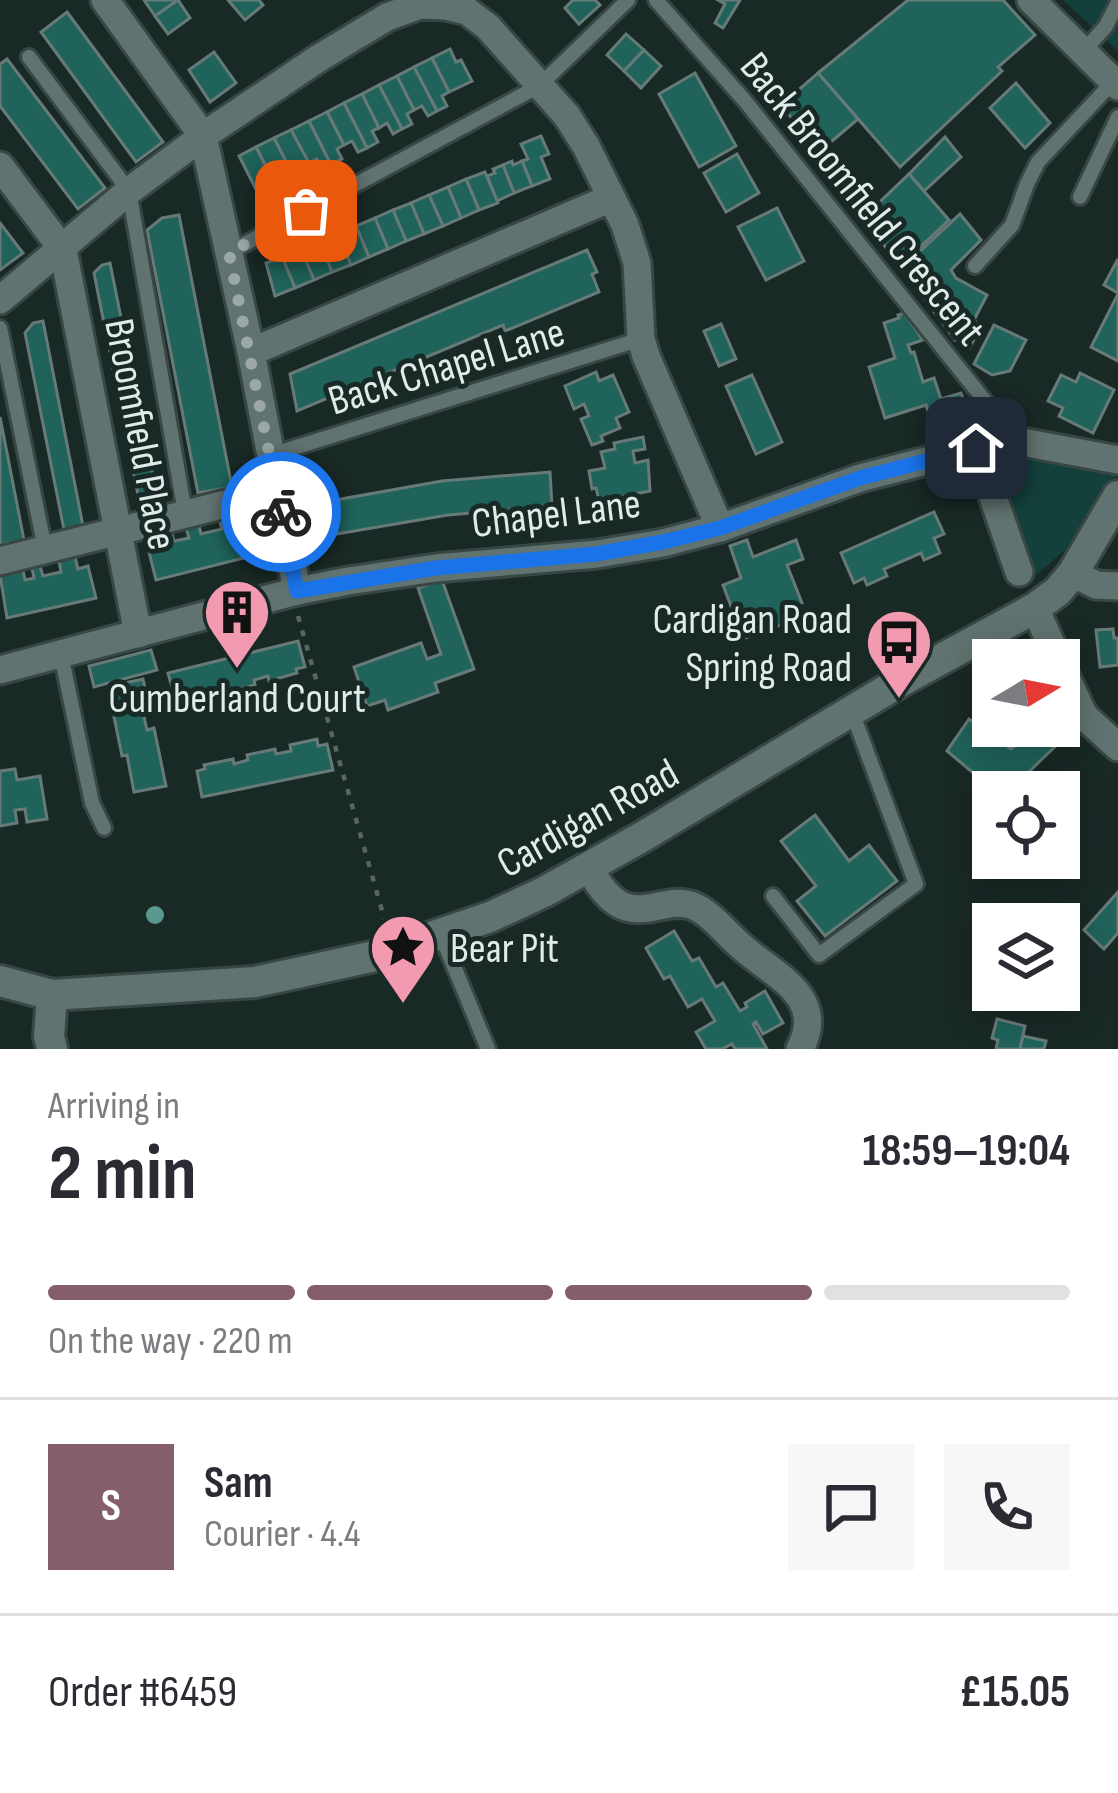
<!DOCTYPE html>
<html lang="en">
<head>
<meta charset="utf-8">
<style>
	body { margin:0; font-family:"Sofia Sans Condensed",sans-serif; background:#f7f7f7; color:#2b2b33; height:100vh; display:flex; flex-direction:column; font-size:45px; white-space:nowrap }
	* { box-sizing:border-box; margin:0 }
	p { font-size:39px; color:#7c7c81 }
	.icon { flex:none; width:66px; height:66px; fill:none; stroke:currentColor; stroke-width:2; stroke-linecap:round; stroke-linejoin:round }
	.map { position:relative; height:1049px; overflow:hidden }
	.sheet { display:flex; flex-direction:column; background:#fff; flex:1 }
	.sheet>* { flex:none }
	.needle { width:78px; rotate:80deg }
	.tools { position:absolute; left:972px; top:639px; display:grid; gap:24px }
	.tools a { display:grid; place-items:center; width:108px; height:108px; border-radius:0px; background:#fff; box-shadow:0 6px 30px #0003; font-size:60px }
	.pin { position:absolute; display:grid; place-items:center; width:102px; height:102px; color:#fff; margin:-51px; border-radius:24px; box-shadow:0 6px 18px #0006 }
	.courier { position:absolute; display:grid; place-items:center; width:120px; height:120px; margin:-60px; border:9px solid #1a73e8; border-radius:50%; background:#fff; color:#222; box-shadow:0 3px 15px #0007 }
	.headline em { font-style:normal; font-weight:700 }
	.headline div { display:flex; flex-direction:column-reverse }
	.headline { display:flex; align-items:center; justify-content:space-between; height:204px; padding:0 48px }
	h1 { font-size:78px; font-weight:700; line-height:90px }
	.bar { display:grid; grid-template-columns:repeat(4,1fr); gap:18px 12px; align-content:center; height:144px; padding:0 48px }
	.bar i { height:15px; border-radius:9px; background:#e1e1e2 }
	.bar .active { background:#855d6b }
	.bar p { grid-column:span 4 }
	.line { display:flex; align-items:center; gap:30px; padding:0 48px; border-top:3px solid #e1e1e2 }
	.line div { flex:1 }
	.round { display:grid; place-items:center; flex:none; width:126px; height:126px; border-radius:0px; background:#f7f7f7 }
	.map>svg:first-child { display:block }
	.green { fill:#13403b }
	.building { fill:#1f635b; stroke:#687a77; stroke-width:3 }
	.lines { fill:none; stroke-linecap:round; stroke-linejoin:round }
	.service-casing { stroke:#384644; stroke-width:20 }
	.minor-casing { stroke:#384644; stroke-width:33 }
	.tertiary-casing { stroke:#384644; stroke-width:36 }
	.path { stroke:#576563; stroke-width:4.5; stroke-dasharray:6 9; stroke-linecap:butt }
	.service { stroke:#617370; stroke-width:14 }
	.minor { stroke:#617370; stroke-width:27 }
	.tertiary { stroke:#617370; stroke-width:30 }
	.tree { fill:#59988e }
	.done { stroke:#9ba8a5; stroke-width:12; stroke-dasharray:0 21.6 }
	.route { stroke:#1a73e8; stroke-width:15 }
	.labels { text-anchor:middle; stroke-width:10; stroke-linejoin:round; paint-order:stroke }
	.street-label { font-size:42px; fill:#e1ecea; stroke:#192926 }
	.poi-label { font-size:42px; fill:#e1ecea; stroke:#192926; text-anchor:end }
</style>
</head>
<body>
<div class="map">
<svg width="1118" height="1049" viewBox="0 0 1118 1049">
	<rect width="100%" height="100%" fill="#192926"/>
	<g class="green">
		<polygon points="1063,0 1118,0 1118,51"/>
		<polygon points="996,456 1118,470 1118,474 1065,550 1036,575"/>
	</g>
	<g class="building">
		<polygon points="144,0 178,0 155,16"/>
		<polygon points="178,0 190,18 168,34 155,16"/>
		<polygon points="228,0 259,0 263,5 245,20"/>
		<polygon points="573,0 595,0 600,5 579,24 565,8"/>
		<polygon points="718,0 740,0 723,28 715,23 725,4"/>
		<polygon points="908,0 1003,0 1035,35 998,67 1002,71 900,167 818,73"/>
		<polygon points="67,12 163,142 136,162 41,32"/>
		<polygon points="626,34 644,50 624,71 607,55"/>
		<polygon points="450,49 456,62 461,60 472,81 449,92 432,58"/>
		<polygon points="644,50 661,66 641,88 624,71"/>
		<polygon points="214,52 236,83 210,102 189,70"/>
		<polygon points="432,58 449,92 442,96 447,106 437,111 414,67"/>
		<polygon points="7,59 105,188 78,209 0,106 0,64"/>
		<polygon points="414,67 437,111 428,116 422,106 414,110 397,76"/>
		<polygon points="695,73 736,146 699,167 659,94"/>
		<polygon points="818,73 858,119 819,152 781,105"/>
		<polygon points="397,76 414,110 407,114 412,124 402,129 379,85"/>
		<polygon points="1016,83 1050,123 1025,148 990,108"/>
		<polygon points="379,85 402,129 393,134 387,123 379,128 362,94"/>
		<polygon points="362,94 379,128 372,131 378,142 367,148 344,103"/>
		<polygon points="344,103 367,148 358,152 352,141 344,145 327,112"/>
		<polygon points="327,112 344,145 337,149 342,159 331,165 309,121"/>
		<polygon points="309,121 331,165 322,170 317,159 309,163 291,130"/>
		<polygon points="291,130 309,163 301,167 307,178 297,183 274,138"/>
		<polygon points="541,136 549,154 541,157 550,179 532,186 522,161 528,159 521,144"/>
		<polygon points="945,137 961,157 924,191 909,174"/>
		<polygon points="274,138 297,183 288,187 282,177 273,181 256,147"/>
		<polygon points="256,147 284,202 267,211 239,156"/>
		<polygon points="737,154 759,193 726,212 704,173"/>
		<polygon points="512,161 513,165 522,161 532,186 514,193 503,165"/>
		<polygon points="503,165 514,193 497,201 487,176 495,173 493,169"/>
		<polygon points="485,172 498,203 479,210 466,179"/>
		<polygon points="909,174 949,220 900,266 863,218"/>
		<polygon points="466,179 479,210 461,218 448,187"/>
		<polygon points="448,187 461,218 443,226 429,195"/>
		<polygon points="429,195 443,226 424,234 411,203"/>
		<polygon points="411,203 424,234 406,241 393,210"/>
		<polygon points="777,208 804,261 766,280 738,227"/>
		<polygon points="393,210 406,241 388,249 375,218"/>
		<polygon points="960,214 981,240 951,270 956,278 987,295 974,320 980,326 970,348 957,338 955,340 909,278 923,266 916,255"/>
		<polygon points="179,215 232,487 198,493 147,230 162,218"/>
		<polygon points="375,218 388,249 369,257 356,226"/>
		<polygon points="0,223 23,253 0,270"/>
		<polygon points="356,226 369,257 351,265 338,233"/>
		<polygon points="338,233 351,265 332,272 319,241"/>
		<polygon points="319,241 332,272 314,280 301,249"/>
		<polygon points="301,249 314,280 295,288 282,257"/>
		<polygon points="587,250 597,272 592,274 599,292 505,331 503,325 297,411 290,374"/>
		<polygon points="282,257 295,288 275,296 266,263"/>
		<polygon points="1118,259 1118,293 1104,285"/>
		<polygon points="110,263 159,506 141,510 94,273 102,265"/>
		<polygon points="1118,294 1118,361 1091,347"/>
		<polygon points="904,313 923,340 908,345 911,353 914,352 923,382 934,378 941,399 961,393 967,409 931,420 926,405 885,418 869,367 895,358 884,323 899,318 898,315"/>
		<polygon points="43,321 83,526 64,530 25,333 33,323"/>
		<polygon points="721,324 736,359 719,366 704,331"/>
		<polygon points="994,325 1026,340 1010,371 992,375 974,364"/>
		<polygon points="596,372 599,381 613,375 629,412 616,418 620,428 601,436 603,441 592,445 581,419 589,416 584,404 574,409 565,386"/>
		<polygon points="1080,373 1114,390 1093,433 1059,416 1063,408 1048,401 1061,375 1076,382"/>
		<polygon points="752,375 782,442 756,454 726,386"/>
		<polygon points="0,417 24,540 0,545"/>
		<polygon points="643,437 645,449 633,451 635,463 648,460 650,491 599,501 596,488 592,489 589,471 605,468 601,452 615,449 614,443"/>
		<polygon points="550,472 552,506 448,515 319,537 313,504 442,481"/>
		<polygon points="934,512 944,534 934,538 940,553 924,560 921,553 884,569 887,576 867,585 864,578 854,583 841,553"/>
		<polygon points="233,515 244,558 156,580 148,548 157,545 154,535 171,531 174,541 189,538 186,528 199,525 201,534 222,529 219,519"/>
		<polygon points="747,540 753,557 796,540 803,559 787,565 802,603 792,607 793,611 786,614 789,622 745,638 736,607 732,609 723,585 741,578 730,546"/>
		<polygon points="75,557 78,569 88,566 96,598 7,618 0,575 23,570 25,580 34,578 32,568 40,566 43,576 61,572 59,561"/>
		<polygon points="442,580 474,669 435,683 438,692 388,710 385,700 367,706 354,667 421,643 427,659 441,654 418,588"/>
		<polygon points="1113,629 1114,638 1118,638 1118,665 1100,667 1096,630"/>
		<polygon points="298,641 305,667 296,669 297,673 269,681 268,676 254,680 255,685 227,692 226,687 211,690 212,696 185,703 184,697 175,699 168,673"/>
		<polygon points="151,650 157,670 94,687 89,666"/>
		<polygon points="143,679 149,706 142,708 147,730 154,728 166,786 134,792 127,755 122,756 113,712 117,711 111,686"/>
		<polygon points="1059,708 1069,733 1008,792 996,792 947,751 969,719 1011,749 1032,732 1029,726 1059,726"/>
		<polygon points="317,739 318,746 327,744 333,770 202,797 197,771 205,769 204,765 233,759 234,764 248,760 247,755 275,749 276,754 291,751 290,745"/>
		<polygon points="15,769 17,780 40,776 47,819 27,822 25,809 15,810 17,823 0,826 0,771"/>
		<polygon points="815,815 849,861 869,845 897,881 825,936 797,901 816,886 781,841"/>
		<polygon points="1118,892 1118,933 1104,949 1084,930"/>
		<polygon points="674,931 692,961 699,958 716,987 723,983 740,1011 747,1007 745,1003 765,991 783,1023 763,1034 756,1022 753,1024 767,1049 735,1049 732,1044 722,1049 706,1049 696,1032 715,1021 702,999 688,1007 670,976 664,979 646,948"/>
		<polygon points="997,1019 1025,1026 1020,1049 996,1049 998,1040 992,1038"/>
		<polygon points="1023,1036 1046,1041 1044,1049 1020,1049"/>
	</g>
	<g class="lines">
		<defs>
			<g id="service">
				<polyline points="656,0 745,101 1017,441"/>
				<polyline points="1083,52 1106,26 1118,2"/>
				<polyline points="29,57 129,191 185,513"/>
				<polyline points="1080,197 1118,117"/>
				<polyline points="230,252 539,86 628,0"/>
				<polyline points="975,266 1012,225 1027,184 1038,162 1112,83"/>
				<polyline points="0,328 45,549"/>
				<polyline points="271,455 641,339"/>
				<polyline points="61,654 92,803 104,828"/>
				<polyline points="773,896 819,955 916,884 852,712"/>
				<polyline points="441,935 488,1049"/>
			</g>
			<g id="minor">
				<polyline points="105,0 203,136 251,352 297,591"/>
				<polyline points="1031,0 1118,86"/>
				<polyline points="0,166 63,250 138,634"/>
				<polyline points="0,300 129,191 203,136 319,58 387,17 420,5 446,6 467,11 488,27 567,116 586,146 625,225 637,263 641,339 646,356 720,528"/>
				<polyline points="251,352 611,198"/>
				<polyline points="976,448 1019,572"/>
				<polyline points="0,561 277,491"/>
				<polyline points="1073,573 1096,585 1118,586"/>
				<polyline points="1035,608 1058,660"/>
				<polyline points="1059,662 1084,716 1118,747"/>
				<polyline points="0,670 297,591 348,581 436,568 597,554 663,543 720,528 860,478 976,448 1017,441 1118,460"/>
				<path d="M588,867C598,883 608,901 626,907C648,914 670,898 691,905C712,913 725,933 742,947C773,975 828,996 800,1049"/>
			</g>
			<g id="tertiary">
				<polyline points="0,981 52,995 255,982 375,956 490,917 544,892 642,837 903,680 1035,608 1058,591 1073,573 1118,496"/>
				<polyline points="52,995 49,1036 52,1049"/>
			</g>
		</defs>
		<use href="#service" class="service-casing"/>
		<use href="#minor" class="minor-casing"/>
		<use href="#tertiary" class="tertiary-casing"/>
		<polyline class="path" points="298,616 387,928"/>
		<use href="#service" class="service"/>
		<use href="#minor" class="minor"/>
		<use href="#tertiary" class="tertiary"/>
	</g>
	<circle class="tree" cx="155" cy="915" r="9"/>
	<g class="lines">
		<polyline class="done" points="281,512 229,253 306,211"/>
		<polyline class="route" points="281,512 297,591 436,568 596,554 663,542 720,528 860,478 976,448"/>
	</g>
	<defs>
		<symbol id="building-pin" viewBox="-11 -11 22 30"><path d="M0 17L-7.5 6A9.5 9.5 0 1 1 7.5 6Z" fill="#f29ab0" stroke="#192926"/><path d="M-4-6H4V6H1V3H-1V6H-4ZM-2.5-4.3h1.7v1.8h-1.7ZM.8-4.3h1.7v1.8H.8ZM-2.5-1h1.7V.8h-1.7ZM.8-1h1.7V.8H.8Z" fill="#111"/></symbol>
		<symbol id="bus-pin" viewBox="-11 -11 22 30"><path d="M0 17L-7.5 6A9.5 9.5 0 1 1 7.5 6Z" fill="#f29ab0" stroke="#192926"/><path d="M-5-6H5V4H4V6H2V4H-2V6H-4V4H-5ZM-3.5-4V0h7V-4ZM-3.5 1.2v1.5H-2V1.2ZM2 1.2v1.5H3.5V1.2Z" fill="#111"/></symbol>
		<symbol id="sight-pin" viewBox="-11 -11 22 30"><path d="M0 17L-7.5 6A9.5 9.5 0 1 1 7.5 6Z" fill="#f29ab0" stroke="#192926"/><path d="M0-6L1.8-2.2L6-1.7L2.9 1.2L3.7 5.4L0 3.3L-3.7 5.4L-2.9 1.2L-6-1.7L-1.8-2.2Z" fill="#111"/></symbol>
	</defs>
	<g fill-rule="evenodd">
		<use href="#building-pin" x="199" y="574" width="76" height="104"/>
		<use href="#bus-pin" x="861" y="604" width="76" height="104"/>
		<use href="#sight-pin" x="365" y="909" width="76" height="104"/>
	</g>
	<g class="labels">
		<g class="street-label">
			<text transform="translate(864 198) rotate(51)" y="15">Back Broomfield Crescent</text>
			<text transform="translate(446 365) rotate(-17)" y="15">Back Chapel Lane</text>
			<text transform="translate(142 434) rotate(79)" y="15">Broomfield Place</text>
			<text transform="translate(556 512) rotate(-7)" y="15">Chapel Lane</text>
			<text transform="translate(587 817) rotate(-29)" y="15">Cardigan Road</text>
		</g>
		<g class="poi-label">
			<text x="852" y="633">Cardigan Road<tspan x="852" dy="48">Spring Road</tspan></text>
			<text x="237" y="712" text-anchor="middle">Cumberland Court</text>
			<text x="450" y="962" text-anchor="start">Bear Pit</text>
		</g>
	</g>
</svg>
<div class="tools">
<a><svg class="needle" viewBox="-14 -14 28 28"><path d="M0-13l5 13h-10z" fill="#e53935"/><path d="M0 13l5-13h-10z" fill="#7c7c81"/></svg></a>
<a><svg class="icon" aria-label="locate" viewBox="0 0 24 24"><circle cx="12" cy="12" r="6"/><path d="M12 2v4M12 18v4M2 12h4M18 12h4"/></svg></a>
<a><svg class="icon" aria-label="layers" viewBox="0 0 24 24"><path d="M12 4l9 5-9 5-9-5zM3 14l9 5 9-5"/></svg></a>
</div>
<div class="pin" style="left:306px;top:211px;background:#ea580c"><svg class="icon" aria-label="bag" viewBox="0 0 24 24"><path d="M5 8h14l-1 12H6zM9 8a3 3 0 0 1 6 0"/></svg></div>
<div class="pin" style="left:976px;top:448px;background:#1f2937"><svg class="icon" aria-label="home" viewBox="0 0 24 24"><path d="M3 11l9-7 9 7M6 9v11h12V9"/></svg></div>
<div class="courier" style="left:281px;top:512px"><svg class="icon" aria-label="bike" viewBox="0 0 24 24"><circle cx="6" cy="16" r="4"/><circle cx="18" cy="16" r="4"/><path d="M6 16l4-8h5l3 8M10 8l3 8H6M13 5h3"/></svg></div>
</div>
<section class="sheet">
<div class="headline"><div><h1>2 min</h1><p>Arriving in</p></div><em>18:59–19:04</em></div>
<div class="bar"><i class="active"></i><i class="active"></i><i class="active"></i><i></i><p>On the way · 220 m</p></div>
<div class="line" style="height:216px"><b class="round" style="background:#855d6b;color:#fff">S</b><div><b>Sam</b><p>Courier · 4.4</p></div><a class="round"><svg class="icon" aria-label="chat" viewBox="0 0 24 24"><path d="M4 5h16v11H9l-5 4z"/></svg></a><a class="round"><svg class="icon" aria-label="phone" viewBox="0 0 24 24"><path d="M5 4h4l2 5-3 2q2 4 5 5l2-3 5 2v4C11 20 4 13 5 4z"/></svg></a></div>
<div class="line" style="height:156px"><div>Order #6459</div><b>£15.05</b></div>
</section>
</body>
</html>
